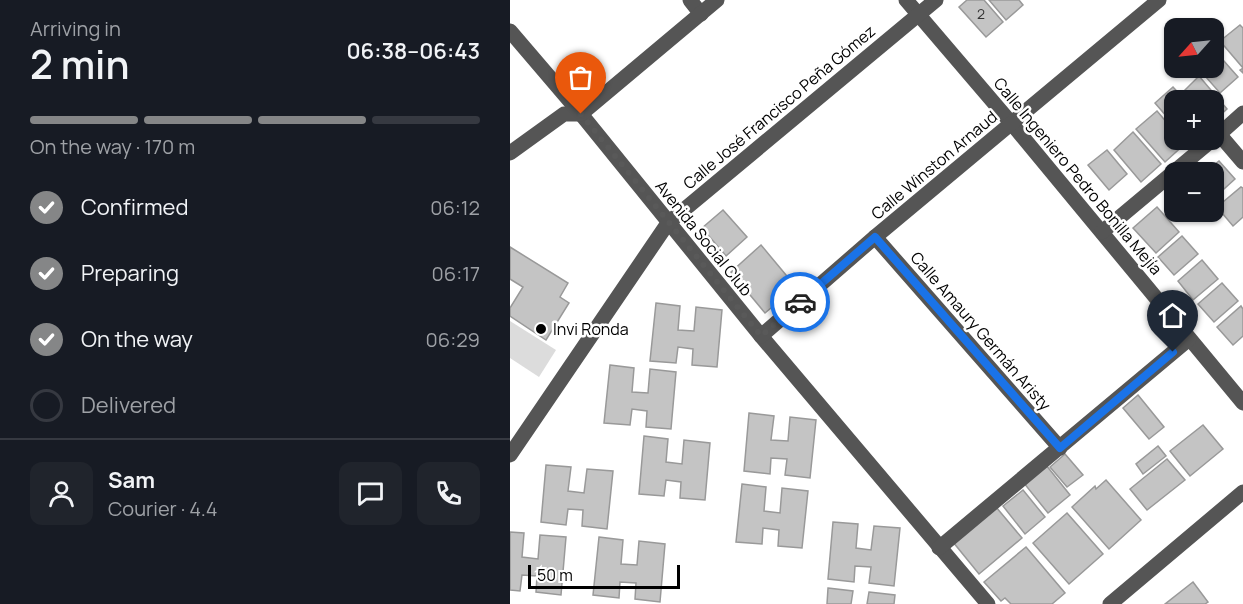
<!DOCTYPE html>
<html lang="en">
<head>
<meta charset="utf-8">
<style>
	body { margin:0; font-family:Manrope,sans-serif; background:#20242c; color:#f1f3f6; height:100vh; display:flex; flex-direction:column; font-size:22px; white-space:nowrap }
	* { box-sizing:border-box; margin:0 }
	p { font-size:20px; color:#9ea1a6 }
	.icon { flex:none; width:33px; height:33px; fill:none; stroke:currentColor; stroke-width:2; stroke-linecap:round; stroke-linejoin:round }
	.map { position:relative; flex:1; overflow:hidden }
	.panel { display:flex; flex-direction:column; background:#171b24; width:510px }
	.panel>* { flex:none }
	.needle { width:39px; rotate:243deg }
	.tools { position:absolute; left:654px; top:18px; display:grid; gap:12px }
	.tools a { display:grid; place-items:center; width:60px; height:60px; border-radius:12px; background:#171b24; box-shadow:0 2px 4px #0004; font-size:30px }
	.scale { position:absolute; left:18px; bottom:15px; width:152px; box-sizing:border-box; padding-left:6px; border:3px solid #000; border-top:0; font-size:16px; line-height:21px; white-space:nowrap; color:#000; -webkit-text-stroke:4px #fff; paint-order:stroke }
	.pin { position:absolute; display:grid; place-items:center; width:51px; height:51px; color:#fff; margin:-62px -26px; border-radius:50% 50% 50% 0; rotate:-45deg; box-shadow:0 0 6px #0007 }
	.pin .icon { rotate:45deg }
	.courier { position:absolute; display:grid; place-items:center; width:60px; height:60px; margin:-30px; border:4px solid #1a73e8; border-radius:50%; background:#fff; color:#222; box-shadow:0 2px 8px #0007 }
	.head em { font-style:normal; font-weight:600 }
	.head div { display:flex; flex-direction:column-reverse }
	.head { display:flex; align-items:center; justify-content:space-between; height:102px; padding:0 30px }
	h1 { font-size:39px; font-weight:600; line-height:45px }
	.bar { display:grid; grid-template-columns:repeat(4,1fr); gap:9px 6px; align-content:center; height:72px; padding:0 30px }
	.bar i { height:8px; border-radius:4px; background:#363941 }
	.bar .current { background:#858687 }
	.bar p { grid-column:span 4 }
	.line { display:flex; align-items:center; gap:15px; padding:0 30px; border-top:2px solid #363941 }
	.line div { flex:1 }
	.round { display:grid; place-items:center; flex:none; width:63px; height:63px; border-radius:12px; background:#20242c }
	ol { padding:0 30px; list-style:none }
	li { display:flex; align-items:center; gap:18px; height:66px }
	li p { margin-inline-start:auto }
	li .icon { padding:6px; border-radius:50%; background:#858687; color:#fff; stroke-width:4 }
	li:last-child { color:#9ea1a6 }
	li i { width:33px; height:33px; border:3px solid #363941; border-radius:50% }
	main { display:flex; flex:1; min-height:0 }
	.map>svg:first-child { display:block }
	.green { fill:#dcdcdc }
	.building { fill:#c4c4c4; stroke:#999; stroke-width:1.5 }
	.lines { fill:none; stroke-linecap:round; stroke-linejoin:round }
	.minor { stroke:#555; stroke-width:15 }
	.done { stroke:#595959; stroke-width:6; stroke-dasharray:0 10.8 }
	.route { stroke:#1a73e8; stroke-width:8 }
	.poi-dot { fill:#000; stroke:#fff; stroke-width:2 }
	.labels { text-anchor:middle; stroke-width:5; stroke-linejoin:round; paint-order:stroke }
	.number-label { font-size:14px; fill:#313131 }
	.street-label { font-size:16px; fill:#000; stroke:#fff }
	.poi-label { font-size:16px; fill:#000; stroke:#fff; text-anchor:start }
</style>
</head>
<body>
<main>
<section class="panel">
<div class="head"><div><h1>2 min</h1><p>Arriving in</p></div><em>06:38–06:43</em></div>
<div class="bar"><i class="current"></i><i class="current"></i><i class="current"></i><i></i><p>On the way · 170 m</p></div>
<ol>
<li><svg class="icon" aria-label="check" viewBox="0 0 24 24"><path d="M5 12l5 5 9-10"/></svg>Confirmed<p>06:12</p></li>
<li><svg class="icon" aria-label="check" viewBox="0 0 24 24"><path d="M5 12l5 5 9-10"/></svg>Preparing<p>06:17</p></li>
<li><svg class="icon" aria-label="check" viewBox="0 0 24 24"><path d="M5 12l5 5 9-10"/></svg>On the way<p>06:29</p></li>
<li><i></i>Delivered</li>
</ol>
<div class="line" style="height:108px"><a class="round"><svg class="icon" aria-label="person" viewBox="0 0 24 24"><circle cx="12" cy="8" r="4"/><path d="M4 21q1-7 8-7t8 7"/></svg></a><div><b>Sam</b><p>Courier · 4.4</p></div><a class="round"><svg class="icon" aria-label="chat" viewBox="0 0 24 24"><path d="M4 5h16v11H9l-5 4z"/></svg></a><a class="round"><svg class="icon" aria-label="phone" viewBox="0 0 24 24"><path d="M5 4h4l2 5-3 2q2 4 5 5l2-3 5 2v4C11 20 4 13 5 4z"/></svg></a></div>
</section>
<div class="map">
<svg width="733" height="604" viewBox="0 0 733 604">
	<rect width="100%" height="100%" fill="#fff"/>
	<polygon class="green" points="0,321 46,350 29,377 0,358"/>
	<g class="building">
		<polygon points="457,0 474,0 493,22 476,37 449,7"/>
		<polygon points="479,0 509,0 513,5 496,20"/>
		<polygon points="730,25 733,28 733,73 730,70 733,68 710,41"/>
		<polygon points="706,52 728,77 710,93 688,68 704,68 704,54"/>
		<polygon points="689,76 717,109 704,121 704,100 677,100 671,94"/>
		<polygon points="663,87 675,100 664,100 664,125 645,103"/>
		<polygon points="647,111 664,131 664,140 673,140 676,143 655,162 626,129"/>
		<polygon points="623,132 651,164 631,182 604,150"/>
		<polygon points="597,150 617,174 599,190 578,165"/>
		<polygon points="709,161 725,179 704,198 704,172 695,172"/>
		<polygon points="731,187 733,188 733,217 723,226 707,207"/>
		<polygon points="647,207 669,232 646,253 623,228"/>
		<polygon points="213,210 237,237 216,256 192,228"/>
		<polygon points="672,236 688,254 664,275 648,257"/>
		<polygon points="251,245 286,287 255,313 221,272"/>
		<polygon points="0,247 58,283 50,297 59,303 36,340 0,316 0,308 13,287 0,279"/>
		<polygon points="692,260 708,279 683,300 668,281"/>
		<polygon points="712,283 728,301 704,322 688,304"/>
		<polygon points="146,303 170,306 168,330 184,331 186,307 212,310 207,367 182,365 183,349 168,347 166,363 140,361"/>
		<polygon points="731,306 733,309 733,336 723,345 707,327"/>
		<polygon points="100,365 124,368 122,392 138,393 140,369 166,372 161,429 136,427 137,411 122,409 120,425 94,423"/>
		<polygon points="628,395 654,427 639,439 613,408"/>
		<polygon points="239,413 264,416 261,440 278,441 280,417 306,420 300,478 275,475 277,459 261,458 260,474 234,471"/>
		<polygon points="693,425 713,449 680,476 660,451"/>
		<polygon points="134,436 158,439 156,462 172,464 174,440 200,443 195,500 170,498 171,482 156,480 154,496 129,494"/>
		<polygon points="648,446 656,456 633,474 626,464"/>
		<polygon points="555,454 573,475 557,487 540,467"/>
		<polygon points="657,459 675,480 637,510 620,489"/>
		<polygon points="36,465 61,467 58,491 74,493 77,469 103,471 97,529 72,526 73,510 58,509 56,525 31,522"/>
		<polygon points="536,465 560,495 538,513 513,482"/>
		<polygon points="596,480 631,520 599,549 562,507 585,486 586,489"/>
		<polygon points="232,484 256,487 254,511 270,513 272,488 298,491 292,548 268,546 269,530 253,528 252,544 226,542"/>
		<polygon points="513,490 535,517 515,534 493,506"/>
		<polygon points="486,507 512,538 469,574 443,542"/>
		<polygon points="557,513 593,554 559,584 523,543"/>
		<polygon points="323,522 348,524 346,548 361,550 364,526 390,528 384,586 359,583 361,567 345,566 344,582 318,579"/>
		<polygon points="0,532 14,533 12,557 28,559 30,535 56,537 51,595 26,592 27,576 12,575 10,591 0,590"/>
		<polygon points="89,537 113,540 111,564 127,565 129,541 155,544 150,602 125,599 126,583 110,582 109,598 83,595"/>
		<polygon points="516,547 555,593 542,604 501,604 495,598 491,601 474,582"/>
		<polygon points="683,582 698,602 695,604 655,604"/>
		<polygon points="318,588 343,591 341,604 317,604"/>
		<polygon points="359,592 385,595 384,604 357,604"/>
	</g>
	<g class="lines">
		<g class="minor">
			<polyline points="180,0 191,14"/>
			<polyline points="396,0 502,124 733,403"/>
			<polyline points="0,31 71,114 251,336 478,604"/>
			<polyline points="709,134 733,162"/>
			<polyline points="704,139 733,113"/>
			<polyline points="0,153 54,114 71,114 207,0"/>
			<polyline points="592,232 702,140"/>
			<polyline points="365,237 550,448"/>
			<polyline points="251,336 365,237 649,0"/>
			<polyline points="0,455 158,223 426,0"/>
			<polyline points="429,548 679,339"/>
			<polyline points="600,604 733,492"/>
		</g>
	</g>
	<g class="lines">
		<polyline class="done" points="71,114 251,336 290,302"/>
		<polyline class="route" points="290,302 365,237 550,448 663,352"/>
	</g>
	<circle class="poi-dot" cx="31" cy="329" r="6"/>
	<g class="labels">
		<g class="number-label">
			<text x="471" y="19">2</text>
		</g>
		<g class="street-label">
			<text transform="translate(269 107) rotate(-40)" y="6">Calle José Francisco Peña Gómez</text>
			<text transform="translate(424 165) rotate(-40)" y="6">Calle Winston Arnaud</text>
			<text transform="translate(568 176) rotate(50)" y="6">Calle Ingeniero Pedro Bonilla Mejía</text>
			<text transform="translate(194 238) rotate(51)" y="6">Avenida Social Club</text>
			<text transform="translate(471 331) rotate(49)" y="6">Calle Amaury Germán Aristy</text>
		</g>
		<g class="poi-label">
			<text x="43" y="335">Invi Ronda</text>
		</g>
	</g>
</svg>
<div class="tools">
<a><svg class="needle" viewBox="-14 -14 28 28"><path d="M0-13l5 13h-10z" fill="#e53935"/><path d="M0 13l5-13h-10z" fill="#9ea1a6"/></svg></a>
<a>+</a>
<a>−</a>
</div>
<div class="scale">50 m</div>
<div class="pin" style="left:71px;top:114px;background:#ea580c"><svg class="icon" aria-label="bag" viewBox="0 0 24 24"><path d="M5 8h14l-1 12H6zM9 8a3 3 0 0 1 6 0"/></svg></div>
<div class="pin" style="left:663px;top:352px;background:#1f2937"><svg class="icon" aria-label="home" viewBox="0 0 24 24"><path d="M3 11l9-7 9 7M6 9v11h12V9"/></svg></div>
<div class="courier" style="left:290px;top:302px"><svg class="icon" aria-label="car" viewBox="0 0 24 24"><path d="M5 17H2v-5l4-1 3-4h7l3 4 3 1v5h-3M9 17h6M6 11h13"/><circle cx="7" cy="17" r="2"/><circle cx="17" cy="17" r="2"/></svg></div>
</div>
</main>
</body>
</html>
